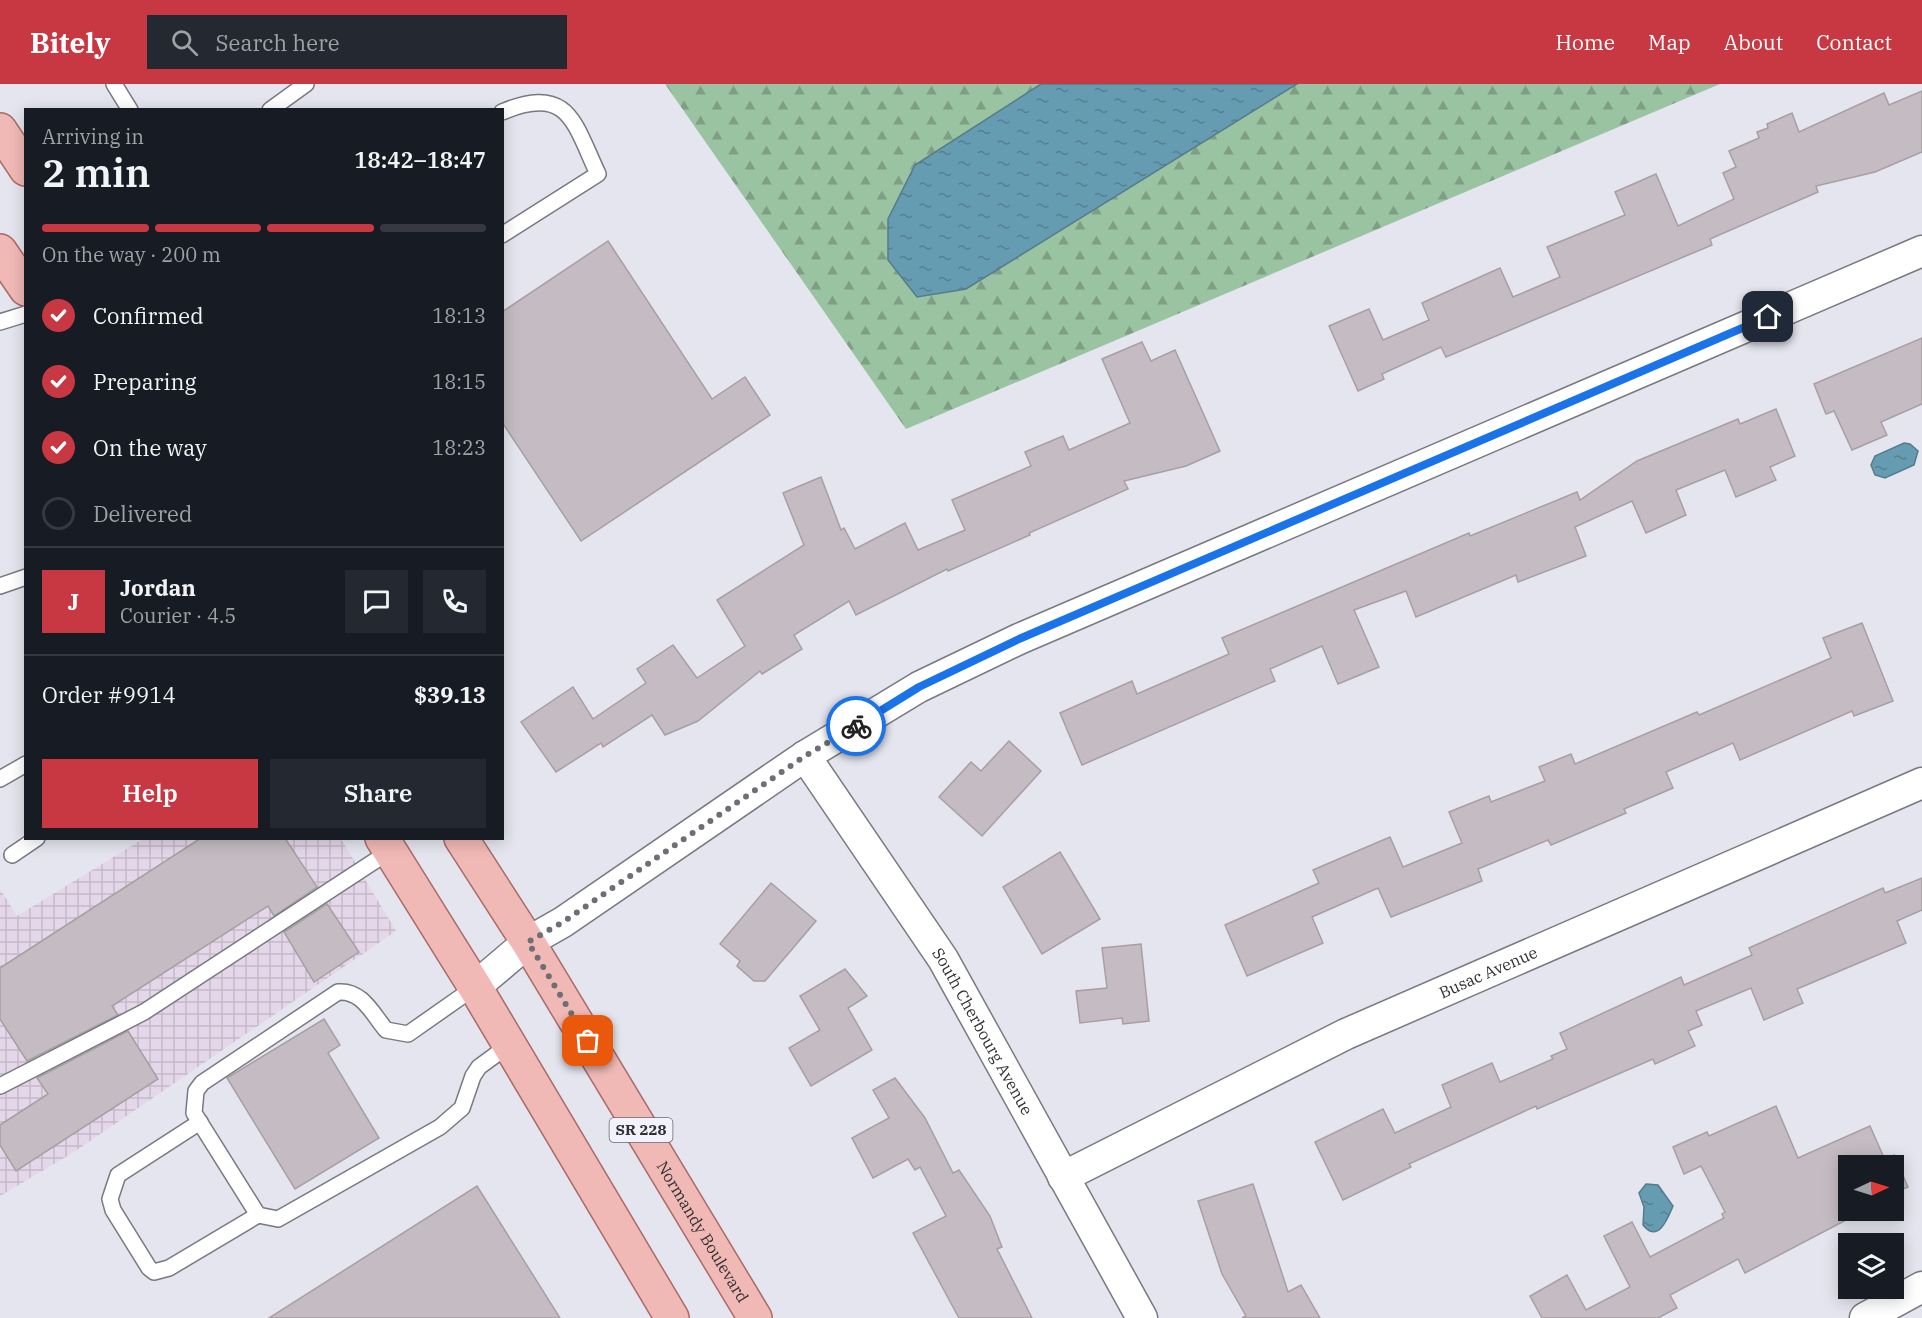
<!DOCTYPE html>
<html lang="en">
<head>
<meta charset="utf-8">
<style>
	body { margin:0; font-family:"IBM Plex Serif",serif; background:#242831; color:#f1f3f6; height:100vh; display:flex; flex-direction:column; font-size:22px; white-space:nowrap }
	* { box-sizing:border-box; margin:0 }
	p { font-size:20px; color:#9ea1a6 }
	.icon { flex:none; width:33px; height:33px; fill:none; stroke:currentColor; stroke-width:2; stroke-linecap:round; stroke-linejoin:round }
	.map { position:relative; flex:1; overflow:hidden }
	.details { position:absolute; left:24px; top:24px; width:480px; height:732px; display:flex; flex-direction:column; background:#171b24; border-radius:0px; box-shadow:0 3px 15px #0003 }
	.details>* { flex:none }
	.needle { width:39px; rotate:86deg }
	.buttons { position:absolute; left:1838px; top:1071px; display:grid; gap:12px }
	.buttons a { display:grid; place-items:center; width:66px; height:66px; border-radius:0px; background:#171b24; box-shadow:0 3px 15px #0003; font-size:30px }
	.pin { position:absolute; display:grid; place-items:center; width:51px; height:51px; color:#fff; margin:-26px; border-radius:12px; box-shadow:0 3px 9px #0006 }
	.courier { position:absolute; display:grid; place-items:center; width:60px; height:60px; margin:-30px; border:4px solid #1a73e8; border-radius:50%; background:#fff; color:#222; box-shadow:0 2px 8px #0007 }
	.head em { font-style:normal; font-weight:600 }
	.head div { display:flex; flex-direction:column-reverse }
	.head { display:flex; align-items:center; justify-content:space-between; height:102px; padding:0 18px }
	h1 { font-size:39px; font-weight:600; line-height:45px }
	.bar { display:grid; grid-template-columns:repeat(4,1fr); gap:9px 6px; align-content:center; height:72px; padding:0 18px }
	.bar i { height:8px; border-radius:4px; background:#363941 }
	.bar .selected { background:#c83843 }
	.bar p { grid-column:span 4 }
	.line { display:flex; align-items:center; gap:15px; padding:0 18px; border-top:2px solid #363941 }
	.line div { flex:1 }
	.round { display:grid; place-items:center; flex:none; width:63px; height:63px; border-radius:0px; background:#242831 }
	ol { padding:0 18px; list-style:none }
	li { display:flex; align-items:center; gap:18px; height:66px }
	li p { margin-inline-start:auto }
	li .icon { padding:6px; border-radius:50%; background:#c83843; color:#fff; stroke-width:4 }
	li:last-child { color:#9ea1a6 }
	li i { width:33px; height:33px; border:3px solid #363941; border-radius:50% }
	.cta { display:flex; gap:12px; margin-top:auto; padding:12px 18px }
	.cta a { flex:1; height:69px; border-radius:0px; background:#c83843; color:#fff; font-size:24px; font-weight:600; line-height:69px; text-align:center }
	.cta a+a { background:#242831; color:#f1f3f6 }
	header { display:flex; align-items:center; gap:36px; box-sizing:border-box; height:84px; padding:0 30px; background:#c83843; color:#fff }
	header strong { font-size:28px }
	nav { display:flex; gap:33px; margin-inline-start:auto; font-size:21px }
	.search { width:420px; height:54px; background:#242831; display:flex; align-items:center; gap:15px; box-sizing:border-box; padding:0 21px; border-radius:0px; color:#9ea1a6; font-size:22px }
	.map>svg:first-child { display:block }
	.industrial { fill:url(#industrial-grid) }
	.forest { fill:url(#forest-firs) }
	.water { fill:url(#water-ripples); stroke:#557c8b; stroke-width:1.5 }
	.building { fill:#c4bcc2; stroke:#a79fa4; stroke-width:1.5 }
	.lines { fill:none; stroke-linecap:round; stroke-linejoin:round }
	.lane-casing { stroke:#787881; stroke-width:18 }
	.street-casing { stroke:#787881; stroke-width:33 }
	.primary-casing { stroke:#a76b68; stroke-width:36 }
	.lane { stroke:#fff; stroke-width:15 }
	.street { stroke:#fff; stroke-width:30 }
	.primary { stroke:#f1b9b5; stroke-width:33 }
	.done { stroke:#6e6f74; stroke-width:6; stroke-dasharray:0 10.8 }
	.route { stroke:#1a73e8; stroke-width:8 }
	.labels { text-anchor:middle; stroke-width:4.5; stroke-linejoin:round; paint-order:stroke }
	.shield { fill:#f1f2fc; stroke:#696a6f; stroke-width:1.5 }
	.shield-label { font-size:15px; font-weight:bold; fill:#2f3033 }
	.street-label { font-size:16px; fill:#2f3033; stroke:#f1f2fc }
</style>
</head>
<body>
<header>
<strong>Bitely</strong>
<div class="search"><svg class="icon" aria-label="search" viewBox="0 0 24 24"><circle cx="10" cy="10" r="6"/><path d="M15 15l6 6"/></svg>Search here</div>
<nav><a>Home</a><a>Map</a><a>About</a><a>Contact</a></nav>
</header>
<div class="map">
<svg width="1922" height="1234" viewBox="0 0 1922 1234">
	<defs>
		<pattern id="industrial-grid" width="8" height="8" patternUnits="userSpaceOnUse" patternTransform="scale(1.5)"><rect width="8" height="8" fill="#e4d7ea"/><path d="M0 4h8M4 0v8" fill="none" stroke="#c4b9c9"/></pattern>
		<pattern id="forest-firs" width="22" height="20" patternUnits="userSpaceOnUse" patternTransform="scale(1.5)"><rect width="22" height="20" fill="#9ac3a1"/><path d="M5 1l3.5 6h-7zM16 11l3.5 6h-7z" fill="#7e9f84"/></pattern>
		<pattern id="water-ripples" width="26" height="14" patternUnits="userSpaceOnUse" patternTransform="scale(1.5)"><rect width="26" height="14" fill="#659cb1"/><path d="M2 4q2-2 4 0t4 0M15 11q2-2 4 0t4 0" fill="none" stroke="#548091"/></pattern>
	</defs>
	<rect width="100%" height="100%" fill="#e4e5ee"/>
	<polygon class="industrial" points="143,755 341,755 396,847 74,1068 0,1112 0,805 17,832"/>
	<polygon class="forest" points="665,0 1041,0 915,81 888,135 888,176 917,213 966,205 1297,0 1720,0 906,345"/>
	<g class="water">
		<polygon points="1041,0 1297,0 966,205 917,213 888,176 888,135 915,81"/>
		<polygon points="1904,359 1910,360 1918,367 1914,381 1885,394 1875,391 1871,381 1875,372"/>
		<path d="M1646,1100L1658,1101L1673,1122C1668,1134 1658,1160 1643,1141L1644,1123L1639,1109Z"/>
	</g>
	<g class="building">
		<polygon points="1922,7 1922,68 1875,88 1816,102 1818,108 1710,155 1712,161 1446,273 1441,263 1382,290 1384,295 1358,307 1329,242 1369,225 1383,256 1429,236 1422,219 1500,184 1513,213 1560,193 1547,163 1625,131 1615,108 1656,90 1678,142 1734,115 1723,89 1736,83 1729,67 1759,54 1757,48 1768,44 1767,40 1792,29 1799,48 1884,9 1889,21"/>
		<polygon points="608,157 712,315 745,293 770,331 581,457 502,338 502,228"/>
		<polygon points="1922,254 1922,320 1881,338 1887,351 1852,366 1834,327 1826,330 1814,300"/>
		<polygon points="1142,258 1151,277 1175,266 1220,367 1186,382 1124,397 1128,405 1029,449 1030,451 948,487 947,485 856,531 849,517 794,551 802,565 762,590 760,587 698,637 665,651 652,631 603,663 601,659 556,688 521,638 573,603 593,635 646,599 637,585 673,561 697,594 745,562 717,516 804,461 783,409 821,393 841,446 844,444 855,465 905,439 918,466 965,446 952,416 1031,382 1025,368 1063,352 1069,366 1130,339 1102,275"/>
		<polygon points="1776,325 1795,372 1770,383 1776,396 1736,413 1725,386 1676,406 1686,431 1646,449 1632,417 1575,443 1586,472 1518,498 1516,491 1416,533 1406,507 1354,526 1379,583 1338,600 1322,562 1270,585 1275,597 1082,681 1060,629 1132,597 1137,610 1229,570 1222,554 1469,449 1470,452 1577,408 1580,416 1637,377 1738,335 1740,340"/>
		<polygon points="1862,539 1893,617 1854,632 1852,627 1740,676 1733,659 1666,688 1673,704 1624,725 1626,729 1551,761 1548,756 1478,785 1482,797 1391,833 1378,804 1312,833 1323,859 1247,892 1225,841 1319,799 1313,786 1390,753 1403,783 1462,759 1449,728 1489,712 1491,718 1545,697 1539,683 1571,670 1575,680 1697,628 1699,631 1831,574 1823,554"/>
		<polygon points="1009,657 1041,687 982,752 939,713 971,678 981,687"/>
		<polygon points="201,754 285,754 317,803 274,832 268,822 112,922 118,931 27,977 0,935 0,884"/>
		<polygon points="1060,768 1100,835 1042,870 1003,803"/>
		<polygon points="1922,794 1922,826 1897,837 1906,859 1797,905 1803,919 1764,936 1751,904 1696,927 1702,941 1688,947 1695,962 1655,980 1653,975 1537,1025 1536,1022 1409,1080 1411,1083 1343,1116 1315,1058 1383,1025 1395,1049 1451,1023 1442,1001 1492,979 1500,998 1553,975 1551,972 1567,965 1560,949 1681,893 1684,901 1752,871 1749,864 1883,804 1885,809"/>
		<polygon points="771,799 816,837 765,897 754,897 737,882 740,877 720,860"/>
		<polygon points="327,820 359,868 314,898 284,848"/>
		<polygon points="1141,860 1149,937 1123,940 1122,934 1080,939 1076,907 1107,904 1102,864"/>
		<polygon points="845,885 867,912 848,924 872,966 811,1002 789,964 820,946 800,912"/>
		<polygon points="324,935 340,961 328,969 379,1054 295,1105 227,994"/>
		<polygon points="128,947 158,995 16,1087 0,1061 0,1041 48,1010 37,994"/>
		<polygon points="895,994 925,1034 953,1089 959,1086 990,1132 1002,1163 997,1165 1032,1234 959,1234 913,1149 946,1132 920,1083 915,1086 908,1075 873,1094 852,1054 889,1034 873,1006"/>
		<polygon points="1776,1022 1798,1074 1870,1042 1885,1076 1894,1071 1908,1103 1893,1109 1893,1082 1848,1082 1848,1126 1854,1126 1848,1129 1848,1135 1745,1189 1738,1175 1670,1211 1677,1224 1658,1234 1542,1234 1530,1212 1567,1191 1586,1226 1630,1203 1604,1152 1632,1138 1650,1173 1724,1134 1722,1130 1725,1128 1701,1082 1684,1090 1673,1063 1707,1048 1709,1052"/>
		<polygon points="1253,1100 1288,1208 1301,1201 1320,1234 1242,1234 1246,1232 1222,1190 1198,1117"/>
		<polygon points="477,1102 560,1234 269,1234"/>
	</g>
	<g class="lines">
		<defs>
			<g id="lane">
				<polyline points="114,0 130,26"/>
				<polyline points="270,26 306,0"/>
				<path d="M502,28C569,0 574,39 598,90L502,151"/>
				<polyline points="0,238 26,230"/>
				<polyline points="0,502 26,493"/>
				<polyline points="0,695 26,680"/>
				<polyline points="12,771 37,754"/>
				<path d="M475,903L408,950L386,946C372,929 362,906 338,908L202,999L196,1007L194,1029L258,1131L278,1135L440,1043L462,1024L473,992L479,983L509,961"/>
				<polyline points="0,1002 144,928 390,767"/>
				<polyline points="200,1038 118,1091 110,1115 113,1126 149,1184 154,1188 169,1184 258,1131"/>
			</g>
			<g id="street">
				<path id="s1" d="M805,672L943,875L1142,1234"/>
				<polyline points="475,903 528,858 563,838 805,672 919,603 1019,555 1922,167"/>
				<path id="s2" d="M1063,1093L1346,950L1922,699"/>
				<polyline points="1865,1234 1922,1203"/>
			</g>
			<g id="primary">
				<polyline points="0,46 26,85"/>
				<polyline points="0,167 26,205"/>
				<polyline points="382,754 475,903 672,1234"/>
				<path id="s3" d="M461,754L528,858L755,1234"/>
			</g>
		</defs>
		<use href="#lane" class="lane-casing"/>
		<use href="#street" class="street-casing"/>
		<use href="#primary" class="primary-casing"/>
		<use href="#lane" class="lane"/>
		<use href="#street" class="street"/>
		<use href="#primary" class="primary"/>
	</g>
	<g class="lines">
		<polyline class="done" points="588,957 528,858 563,838 805,672 856,642"/>
		<polyline class="route" points="856,642 919,603 1019,555 1768,233"/>
	</g>
	<g class="labels">
		<rect class="shield" x="609.5" y="1034" width="63" height="24" rx="4.5"/>
		<g class="shield-label">
			<text x="641" y="1051">SR 228</text>
		</g>
		<g class="street-label">
			<text dy="6" stroke="none"><textPath href="#s2" startOffset="472">Busac Avenue</textPath></text>
			<text dy="6" stroke="none"><textPath href="#s1" startOffset="328">South Cherbourg Avenue</textPath></text>
			<text dy="6" stroke="none"><textPath href="#s3" startOffset="462">Normandy Boulevard</textPath></text>
		</g>
	</g>
</svg>
<div class="buttons">
<a><svg class="needle" viewBox="-14 -14 28 28"><path d="M0-13l5 13h-10z" fill="#e53935"/><path d="M0 13l5-13h-10z" fill="#9ea1a6"/></svg></a>
<a><svg class="icon" aria-label="layers" viewBox="0 0 24 24"><path d="M12 4l9 5-9 5-9-5zM3 14l9 5 9-5"/></svg></a>
</div>
<div class="pin" style="left:588px;top:957px;background:#ea580c"><svg class="icon" aria-label="bag" viewBox="0 0 24 24"><path d="M5 8h14l-1 12H6zM9 8a3 3 0 0 1 6 0"/></svg></div>
<div class="pin" style="left:1768px;top:233px;background:#1f2937"><svg class="icon" aria-label="home" viewBox="0 0 24 24"><path d="M3 11l9-7 9 7M6 9v11h12V9"/></svg></div>
<div class="courier" style="left:856px;top:642px"><svg class="icon" aria-label="bike" viewBox="0 0 24 24"><circle cx="6" cy="16" r="4"/><circle cx="18" cy="16" r="4"/><path d="M6 16l4-8h5l3 8M10 8l3 8H6M13 5h3"/></svg></div>
<section class="details">
<div class="head"><div><h1>2 min</h1><p>Arriving in</p></div><em>18:42–18:47</em></div>
<div class="bar"><i class="selected"></i><i class="selected"></i><i class="selected"></i><i></i><p>On the way · 200 m</p></div>
<ol>
<li><svg class="icon" aria-label="check" viewBox="0 0 24 24"><path d="M5 12l5 5 9-10"/></svg>Confirmed<p>18:13</p></li>
<li><svg class="icon" aria-label="check" viewBox="0 0 24 24"><path d="M5 12l5 5 9-10"/></svg>Preparing<p>18:15</p></li>
<li><svg class="icon" aria-label="check" viewBox="0 0 24 24"><path d="M5 12l5 5 9-10"/></svg>On the way<p>18:23</p></li>
<li><i></i>Delivered</li>
</ol>
<div class="line" style="height:108px"><b class="round" style="background:#c83843;color:#fff">J</b><div><b>Jordan</b><p>Courier · 4.5</p></div><a class="round"><svg class="icon" aria-label="chat" viewBox="0 0 24 24"><path d="M4 5h16v11H9l-5 4z"/></svg></a><a class="round"><svg class="icon" aria-label="phone" viewBox="0 0 24 24"><path d="M5 4h4l2 5-3 2q2 4 5 5l2-3 5 2v4C11 20 4 13 5 4z"/></svg></a></div>
<div class="line" style="height:78px"><div>Order #9914</div><b>$39.13</b></div>
<div class="cta"><a>Help</a><a>Share</a></div>
</section>
</div>
</body>
</html>
